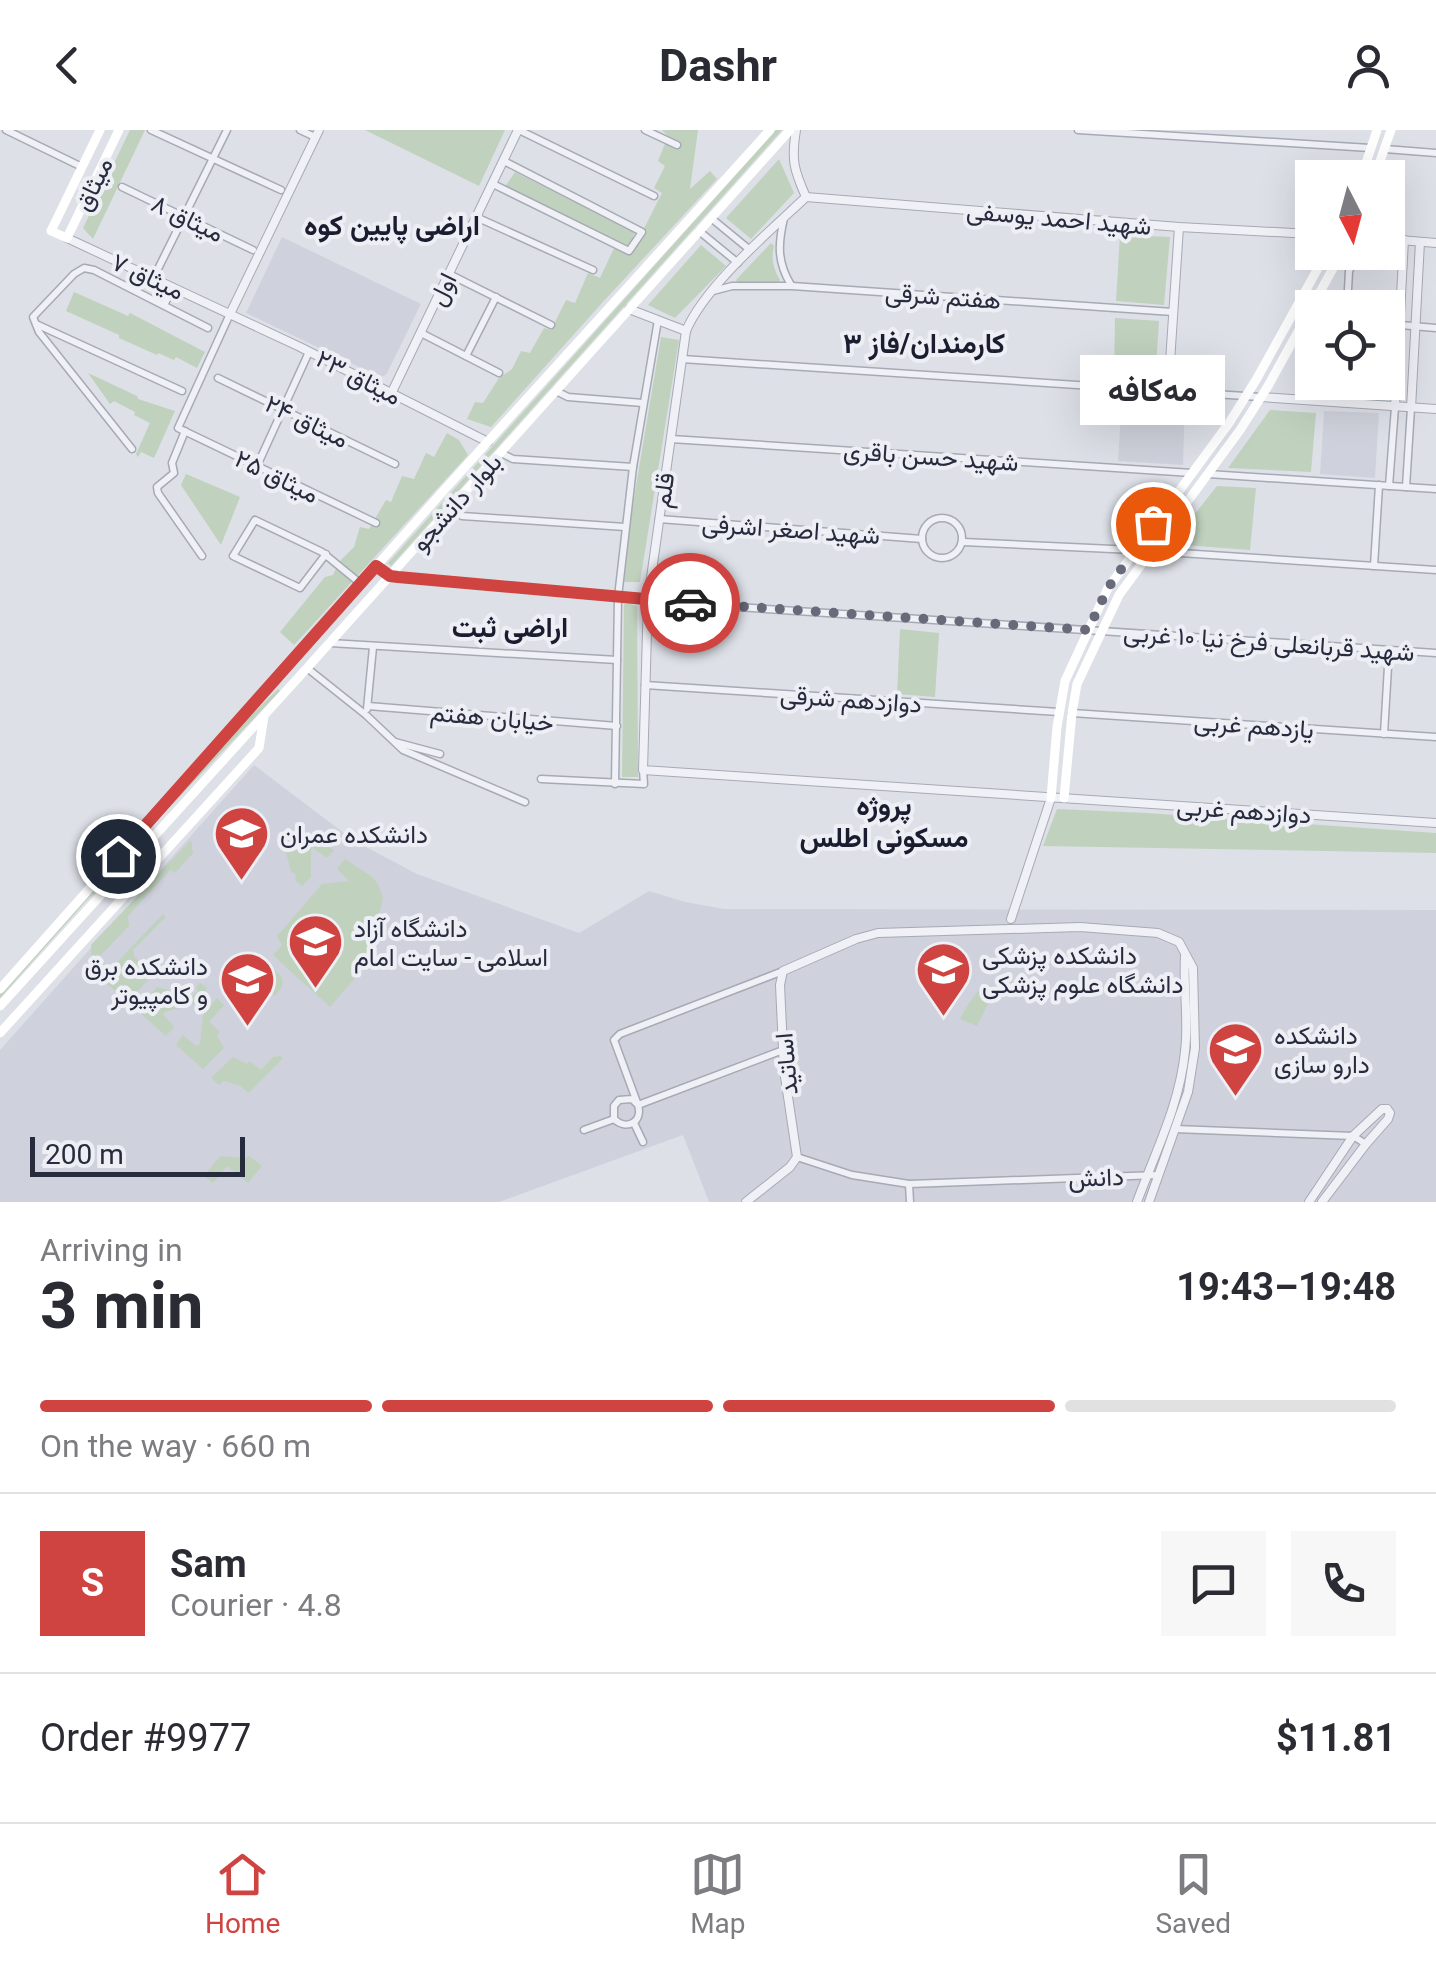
<!DOCTYPE html>
<html lang="en">
<head>
<meta charset="utf-8">
<style>
	body { margin:0; font-family:Roboto,Vazirmatn,sans-serif; background:#f7f7f7; color:#2b2b33; height:100vh; display:flex; flex-direction:column; font-size:38px; white-space:nowrap }
	* { box-sizing:border-box; margin:0 }
	p { font-size:32px; color:#7c7c81 }
	.icon { flex:none; width:55px; height:55px; fill:none; stroke:currentColor; stroke-width:2; stroke-linecap:round; stroke-linejoin:round }
	.map { position:relative; height:1072px; overflow:hidden }
	.side { display:flex; flex-direction:column; background:#fff; flex:1 }
	.side>* { flex:none }
	.needle { width:65px; rotate:174deg }
	.controls { position:absolute; left:1295px; top:30px; display:grid; gap:20px }
	.controls a { display:grid; place-items:center; width:110px; height:110px; border-radius:0px; background:#fff; box-shadow:0 10px 40px #0002; font-size:50px }
	.scale { position:absolute; left:30px; bottom:25px; width:215px; box-sizing:border-box; padding-left:10px; border:5px solid #272b3e; border-top:0; font-size:28px; line-height:35px; white-space:nowrap; color:#272b3e; -webkit-text-stroke:8px #edeff5; paint-order:stroke }
	.pin { position:absolute; display:grid; place-items:center; width:85px; height:85px; color:#fff; margin:-42px; border:5px solid #fff; border-radius:50%; box-shadow:0 2px 10px #0007 }
	.courier { position:absolute; display:grid; place-items:center; width:100px; height:100px; margin:-50px; border:8px solid #cf4440; border-radius:50%; background:#fff; color:#222; box-shadow:0 2px 12px #0007 }
	.bubble { position:absolute; height:70px; border-radius:0px; background:#fff; box-shadow:0 10px 40px #0002; font-size:32px; font-weight:700; line-height:70px; text-align:center }
	.overview em { font-style:normal; font-weight:700 }
	.overview div { display:flex; flex-direction:column-reverse }
	.overview { display:flex; align-items:center; justify-content:space-between; height:170px; padding:0 40px }
	h1 { font-size:65px; font-weight:700; line-height:75px }
	.bar { display:grid; grid-template-columns:repeat(4,1fr); gap:15px 10px; align-content:center; height:120px; padding:0 40px }
	.bar i { height:12px; border-radius:8px; background:#e1e1e2 }
	.bar .current { background:#cf4440 }
	.bar p { grid-column:span 4 }
	.line { display:flex; align-items:center; gap:25px; padding:0 40px; border-top:2px solid #e1e1e2 }
	.line div { flex:1 }
	.round { display:grid; place-items:center; flex:none; width:105px; height:105px; border-radius:0px; background:#f7f7f7 }
	header { display:flex; justify-content:space-between; align-items:center; height:130px; padding:0 40px; background:#fff; font-size:45px; font-weight:700 }
	.tab-bar { display:flex; justify-content:space-around; align-items:center; height:140px; border-top:2px solid #e1e1e2; background:#fff; font-size:28px; color:#7c7c81 }
	.tab-bar a { display:grid; justify-items:center; gap:5px }
	.tab-bar .current { color:#cf4440 }
	.map>svg:first-child { display:block }
	.built { fill:#cfd2dc }
	.green { fill:#c0d1be }
	.lines { fill:none; stroke-linecap:round; stroke-linejoin:round }
	.minor-casing { stroke:#a6aab4; stroke-width:9 }
	.tertiary-casing { stroke:#a6aab4; stroke-width:10 }
	.minor { stroke:#f0f1f6; stroke-width:6 }
	.tertiary { stroke:#f0f1f6; stroke-width:8 }
	.secondary { stroke:#fff; stroke-width:9 }
	.done { stroke:#676a79; stroke-width:10; stroke-dasharray:0 18 }
	.route { stroke:#cf4440; stroke-width:12 }
	.labels { text-anchor:middle; stroke-width:8; stroke-linejoin:round; paint-order:stroke }
	.street-label { font-size:25px; fill:#272b3e; stroke:#edeff5 }
	.poi-label { font-size:25px; fill:#272b3e; stroke:#edeff5; text-anchor:start }
	.neighbourhood-label { font-size:28px; font-weight:bold; fill:#191d2f; stroke:#edeff5 }
</style>
</head>
<body>
<header><svg class="icon" aria-label="back" viewBox="0 0 24 24"><path d="M15 5l-7 7 7 7"/></svg>Dashr<svg class="icon" aria-label="person" viewBox="0 0 24 24"><circle cx="12" cy="8" r="4"/><path d="M4 21q1-7 8-7t8 7"/></svg></header>
<div class="map">
<svg width="1436" height="1072" viewBox="0 0 1436 1072">
	<rect width="100%" height="100%" fill="#dde0e7"/>
	<g class="built">
		<polygon points="282,107 421,174 386,245 380,247 246,183"/>
		<polygon points="1122,267 1185,272 1183,335 1118,331"/>
		<polygon points="1324,281 1379,283 1375,348 1320,344"/>
		<polygon points="254,635 353,710 417,744 579,803 649,761 685,772 724,779 1436,780 1436,1072 709,1072 683,1005 499,1072 0,1072 0,920"/>
	</g>
	<g class="green">
		<polygon points="130,0 145,0 93,109 83,98"/>
		<polygon points="365,0 505,0 479,56"/>
		<polygon points="662,0 698,0 690,59 710,41 717,49 601,174 491,297 467,289 475,272 483,273 499,248 512,239 521,221 530,223 544,198 551,200 566,170 575,173 588,143 600,148 614,118 628,124 632,122 662,63 654,58 665,36 658,31 668,6"/>
		<polygon points="776,0 782,0 391,436 388,433"/>
		<polygon points="779,29 794,63 751,109 726,88"/>
		<polygon points="515,42 635,102 629,116 505,57"/>
		<polygon points="1120,105 1170,107 1164,175 1116,171"/>
		<path d="M771,113L774,116C771,129 773,138 780,150L778,154L737,152L736,150Z"/>
		<polygon points="701,115 726,136 675,188 648,175"/>
		<polygon points="74,162 128,186 130,183 205,222 197,238 176,227 174,230 158,223 157,225 119,208 119,205 66,181"/>
		<polygon points="1115,188 1159,191 1155,251 1114,249"/>
		<polygon points="661,207 679,210 640,452 624,452 628,404"/>
		<polygon points="88,243 137,266 138,269 175,281 154,328 141,322 138,327 136,324 150,293 134,285 135,282 114,271 110,274"/>
		<polygon points="1270,280 1316,283 1311,342 1228,338"/>
		<polygon points="447,303 459,310 468,325 294,515 280,502 325,447 333,445 339,432 354,417 360,397 369,399 386,370 391,372 402,346 414,349 426,323 434,327"/>
		<polygon points="186,344 240,367 221,415 181,355"/>
		<polygon points="1217,356 1256,358 1250,420 1171,414"/>
		<polygon points="628,473 637,476 638,647 622,647 624,474"/>
		<polygon points="900,499 939,503 935,567 897,564"/>
		<polygon points="278,559 280,561 165,682 0,868 0,864 227,609"/>
		<polygon points="1057,679 1147,683 1436,703 1436,723 1043,716"/>
		<polygon points="301,700 334,720 327,728 313,718 311,720 311,747 302,756 295,750 296,745 291,742 285,718"/>
		<polygon points="191,710 193,723 175,743 170,740 128,786 129,796 100,826 93,828 91,825 91,815"/>
		<polygon points="345,729 371,746 378,754 383,768 368,833 330,877 273,825 282,815 277,806 322,754 349,751 337,739"/>
		<polygon points="163,784 166,787 133,820 134,826 144,836 148,850 128,872 105,852 105,845"/>
		<path d="M265,832C279,844 291,849 275,866L266,860L261,864L240,846L246,838L254,844Z"/>
		<polygon points="951,839 965,845 959,854 960,867 955,874 950,873 947,879 933,872"/>
		<polygon points="200,853 207,858 194,874 165,882 163,884 174,897 166,906 137,880 157,857 172,861 182,870 188,870 198,861 196,857"/>
		<path d="M985,853L996,858L977,896L960,889C967,875 975,864 985,853Z"/>
		<polygon points="217,868 224,875 209,892 220,902 217,906 224,918 203,939 176,915 183,905 196,916 200,914 203,885"/>
		<polygon points="280,926 283,928 249,963 240,956 224,951 219,955 211,948 233,927 247,934 250,931 261,940 273,927"/>
		<polygon points="248,1025 262,1036 248,1053 227,1036 213,1053 204,1046 220,1026 246,1028"/>
	</g>
	<g class="lines">
		<defs>
			<g id="minor">
				<polyline points="6,0 82,37"/>
				<polyline points="151,0 281,60"/>
				<polyline points="300,0 315,7"/>
				<polyline points="519,0 654,66"/>
				<polyline points="645,0 677,15"/>
				<polyline points="1078,0 1370,18"/>
				<polyline points="1385,19 1436,23"/>
				<polyline points="493,54 629,121 642,102 504,31"/>
				<polyline points="122,57 253,120"/>
				<polyline points="476,87 593,140"/>
				<polyline points="711,88 750,120"/>
				<path d="M784,88C778,114 777,132 791,155"/>
				<polyline points="699,101 738,133"/>
				<polyline points="449,144 551,195"/>
				<polyline points="153,149 227,0"/>
				<polyline points="713,161 732,156 792,156 1173,182"/>
				<polyline points="164,175 173,158"/>
				<polyline points="1347,178 1349,141 1359,122"/>
				<polyline points="230,184 178,298 376,393"/>
				<polyline points="36,194 182,261"/>
				<polyline points="1388,194 1436,198"/>
				<polyline points="421,203 499,243"/>
				<polyline points="466,226 496,167"/>
				<polyline points="682,229 1260,267"/>
				<polyline points="218,248 395,334"/>
				<polyline points="556,261 568,267 643,273"/>
				<polyline points="1342,273 1343,252"/>
				<polyline points="185,301 172,333 174,343 157,357 158,363 202,426"/>
				<polyline points="671,309 1192,343"/>
				<polyline points="132,319 39,202 33,187 74,144 84,138 94,140 208,198"/>
				<polyline points="501,323 513,329 633,337"/>
				<polyline points="257,336 309,222"/>
				<polyline points="1208,344 1436,359"/>
				<polyline points="1389,356 1395,277"/>
				<polyline points="1406,357 1411,278"/>
				<polyline points="450,378 462,386 625,397"/>
				<circle cx="942" cy="408" r="20"/>
				<polyline points="659,389 922,409"/>
				<polyline points="963,412 1134,420"/>
				<polyline points="1150,421 1436,440"/>
				<polyline points="326,424 300,458 233,426 255,390 322,422 361,454"/>
				<polyline points="1374,436 1379,355"/>
				<polyline points="648,469 706,475 1436,523"/>
				<polyline points="330,513 617,530"/>
				<polyline points="307,538 366,585 403,620 525,672"/>
				<polyline points="645,555 1059,582"/>
				<polyline points="368,576 617,596"/>
				<polyline points="367,579 373,517"/>
				<polyline points="1072,583 1436,607"/>
				<polyline points="1384,604 1389,520"/>
				<polyline points="395,612 440,624"/>
				<polyline points="541,649 644,654 643,640"/>
				<polyline points="615,654 618,467 633,337 658,190"/>
				<path d="M783,841L620,904L614,910L638,975C643,992 627,1001 614,989V976L619,970L632,969L638,975L783,920"/>
				<polyline points="634,993 643,1012"/>
				<polyline points="1175,999 1353,1006 1366,1014"/>
				<polyline points="584,1000 614,989"/>
				<polyline points="797,1027 852,1045 909,1054 1158,1045"/>
				<polyline points="909,1054 910,1072"/>
			</g>
			<g id="tertiary">
				<path d="M796,0C791,30 794,40 806,67"/>
				<path d="M806,67C770,101 705,156 686,201L648,469L643,640L1436,693"/>
				<polyline points="806,67 1179,97 1312,104"/>
				<polyline points="67,108 300,217 488,312"/>
				<polyline points="1388,109 1436,113"/>
				<polyline points="629,179 686,201"/>
				<polyline points="230,184 319,0"/>
				<polyline points="1168,262 1179,97"/>
				<polyline points="391,264 518,0"/>
				<polyline points="1261,267 1436,279"/>
				<polyline points="1395,277 1404,110"/>
				<polyline points="1411,278 1420,112"/>
				<polyline points="390,446 648,469"/>
				<polyline points="1011,789 1051,668"/>
				<polyline points="746,1072 790,1037 797,1027 784,940 780,855 783,841 856,809 878,803 1080,797 1158,803 1179,812 1193,838 1195,918 1188,962 1149,1072"/>
				<path d="M1137,1072C1155,1023 1180,974 1185,921C1189,890 1183,858 1185,826"/>
				<polyline points="1309,1072 1353,1006 1382,979 1387,979"/>
				<polyline points="1322,1072 1366,1014 1388,989 1390,983 1387,979"/>
			</g>
		</defs>
		<use href="#minor" class="minor-casing"/>
		<use href="#tertiary" class="tertiary-casing"/>
		<use href="#minor" class="minor"/>
		<use href="#tertiary" class="tertiary"/>
		<g class="secondary">
			<polyline points="100,0 51,101 67,108 119,0"/>
			<polyline points="1361,48 1377,0"/>
			<polyline points="1374,48 1391,0"/>
			<polyline points="1051,668 1057,597 1065,551 1108,458 1229,293 1256,250 1327,122"/>
			<polyline points="1064,668 1072,583 1077,554 1119,465 1240,300 1268,256 1342,122"/>
			<polyline points="0,859 445,359 770,0"/>
			<polyline points="0,876 307,538 790,0"/>
			<polyline points="0,903 259,618 264,586"/>
		</g>
	</g>
	<g class="lines">
		<polyline class="done" points="690,473 1088,500 1108,458 1153,394"/>
		<polyline class="route" points="118,726 376,436 390,446 398,447 690,473"/>
	</g>
	<defs>
		<symbol id="university-pin" viewBox="-11 -11 22 30"><path d="M0 17L-7.5 6A9.5 9.5 0 1 1 7.5 6Z" fill="#cf4440" stroke="#edeff5"/><path d="M0-5L7-2L0 1L-7-2ZM-4 1L0 2.5L4 1V4Q0 6-4 4Z" fill="#fff"/></symbol>
	</defs>
	<g fill-rule="evenodd">
		<use href="#university-pin" x="210" y="672" width="63" height="86"/>
		<use href="#university-pin" x="284" y="780" width="63" height="86"/>
		<use href="#university-pin" x="912" y="808" width="63" height="86"/>
		<use href="#university-pin" x="216" y="818" width="63" height="86"/>
		<use href="#university-pin" x="1204" y="888" width="63" height="86"/>
	</g>
	<g class="labels">
		<g class="street-label">
			<text transform="translate(93 54) rotate(-64)" y="9">میثاق</text>
			<text transform="translate(188 88) rotate(26)" y="9">میثاق ۸</text>
			<text transform="translate(1059 88) rotate(5)" y="9">شهید احمد یوسفی</text>
			<text transform="translate(148 146) rotate(25)" y="9">میثاق ۷</text>
			<text transform="translate(442 159) rotate(-64)" y="9">اول</text>
			<text transform="translate(943 166) rotate(4)" y="9">هفتم شرقی</text>
			<text transform="translate(359 247) rotate(27)" y="9">میثاق ۲۳</text>
			<text transform="translate(307 291) rotate(26)" y="9">میثاق ۲۴</text>
			<text transform="translate(931 326) rotate(4)" y="9">شهید حسن باقری</text>
			<text transform="translate(277 346) rotate(26)" y="9">میثاق ۲۵</text>
			<text transform="translate(663 360) rotate(-82)" y="9">قلم</text>
			<text transform="translate(456 372) rotate(-48)" y="9">بلوار دانشجو</text>
			<text transform="translate(791 399) rotate(4)" y="9">شهید اصغر اشرفی</text>
			<text transform="translate(1269 512) rotate(4)" y="9">شهید قربانعلی فرخ نیا ۱۰ غربی</text>
			<text transform="translate(851 569) rotate(4)" y="9">دوازدهم شرقی</text>
			<text transform="translate(492 587) rotate(5)" y="9">خیابان هفتم</text>
			<text transform="translate(1254 595) rotate(4)" y="9">یازدهم غربی</text>
			<text transform="translate(1244 680) rotate(4)" y="9">دوازدهم غربی</text>
			<text transform="translate(786 934) rotate(-95)" y="9">اساتید</text>
			<text transform="translate(1096 1047) rotate(-2)" y="9">دانش</text>
		</g>
		<g class="poi-label">
			<text x="280" y="713">دانشکده عمران</text>
			<text x="354" y="807">دانشگاه آزاد<tspan x="354" dy="29">اسلامی - سایت امام</tspan></text>
			<text x="982" y="834">دانشکده پزشکی<tspan x="982" dy="29">دانشگاه علوم پزشکی</tspan></text>
			<text x="208" y="845" text-anchor="end">دانشکده برق<tspan x="208" dy="29">و کامپیوتر</tspan></text>
			<text x="1274" y="914">دانشکده<tspan x="1274" dy="29">دارو سازی</tspan></text>
		</g>
		<g class="neighbourhood-label">
			<text x="392" y="105">اراضی پایین کوه</text>
			<text x="924" y="223">کارمندان/فاز ۳</text>
			<text x="510" y="507">اراضی ثبت</text>
			<text x="884" y="685">پروژه<tspan x="884" dy="32">مسکونی اطلس</tspan></text>
		</g>
	</g>
</svg>
<div class="controls">
<a><svg class="needle" viewBox="-14 -14 28 28"><path d="M0-13l5 13h-10z" fill="#e53935"/><path d="M0 13l5-13h-10z" fill="#7c7c81"/></svg></a>
<a><svg class="icon" aria-label="locate" viewBox="0 0 24 24"><circle cx="12" cy="12" r="6"/><path d="M12 2v4M12 18v4M2 12h4M18 12h4"/></svg></a>
</div>
<div class="scale">200 m</div>
<div class="pin" style="left:1153px;top:394px;background:#ea580c"><svg class="icon" aria-label="bag" viewBox="0 0 24 24"><path d="M5 8h14l-1 12H6zM9 8a3 3 0 0 1 6 0"/></svg></div>
<div class="pin" style="left:118px;top:726px;background:#1f2937"><svg class="icon" aria-label="home" viewBox="0 0 24 24"><path d="M3 11l9-7 9 7M6 9v11h12V9"/></svg></div>
<div class="courier" style="left:690px;top:473px"><svg class="icon" aria-label="car" viewBox="0 0 24 24"><path d="M5 17H2v-5l4-1 3-4h7l3 4 3 1v5h-3M9 17h6M6 11h13"/><circle cx="7" cy="17" r="2"/><circle cx="17" cy="17" r="2"/></svg></div>
<div class="bubble" style="left:1080px;top:225px;width:145px">مه‌کافه</div>
</div>
<section class="side">
<div class="overview"><div><h1>3 min</h1><p>Arriving in</p></div><em>19:43–19:48</em></div>
<div class="bar"><i class="current"></i><i class="current"></i><i class="current"></i><i></i><p>On the way · 660 m</p></div>
<div class="line" style="height:180px"><b class="round" style="background:#cf4440;color:#fff">S</b><div><b>Sam</b><p>Courier · 4.8</p></div><a class="round"><svg class="icon" aria-label="chat" viewBox="0 0 24 24"><path d="M4 5h16v11H9l-5 4z"/></svg></a><a class="round"><svg class="icon" aria-label="phone" viewBox="0 0 24 24"><path d="M5 4h4l2 5-3 2q2 4 5 5l2-3 5 2v4C11 20 4 13 5 4z"/></svg></a></div>
<div class="line" style="height:130px"><div>Order #9977</div><b>$11.81</b></div>
</section>
<nav class="tab-bar">
<a class="current"><svg class="icon" aria-label="home" viewBox="0 0 24 24"><path d="M3 11l9-7 9 7M6 9v11h12V9"/></svg>Home</a>
<a><svg class="icon" aria-label="map" viewBox="0 0 24 24"><path d="M3 6l6-2 6 2 6-2v14l-6 2-6-2-6 2zM9 4v14M15 6v14"/></svg>Map</a>
<a><svg class="icon" aria-label="saved" viewBox="0 0 24 24"><path d="M7 4h10v16l-5-4-5 4z"/></svg>Saved</a>
</nav>
</body>
</html>
